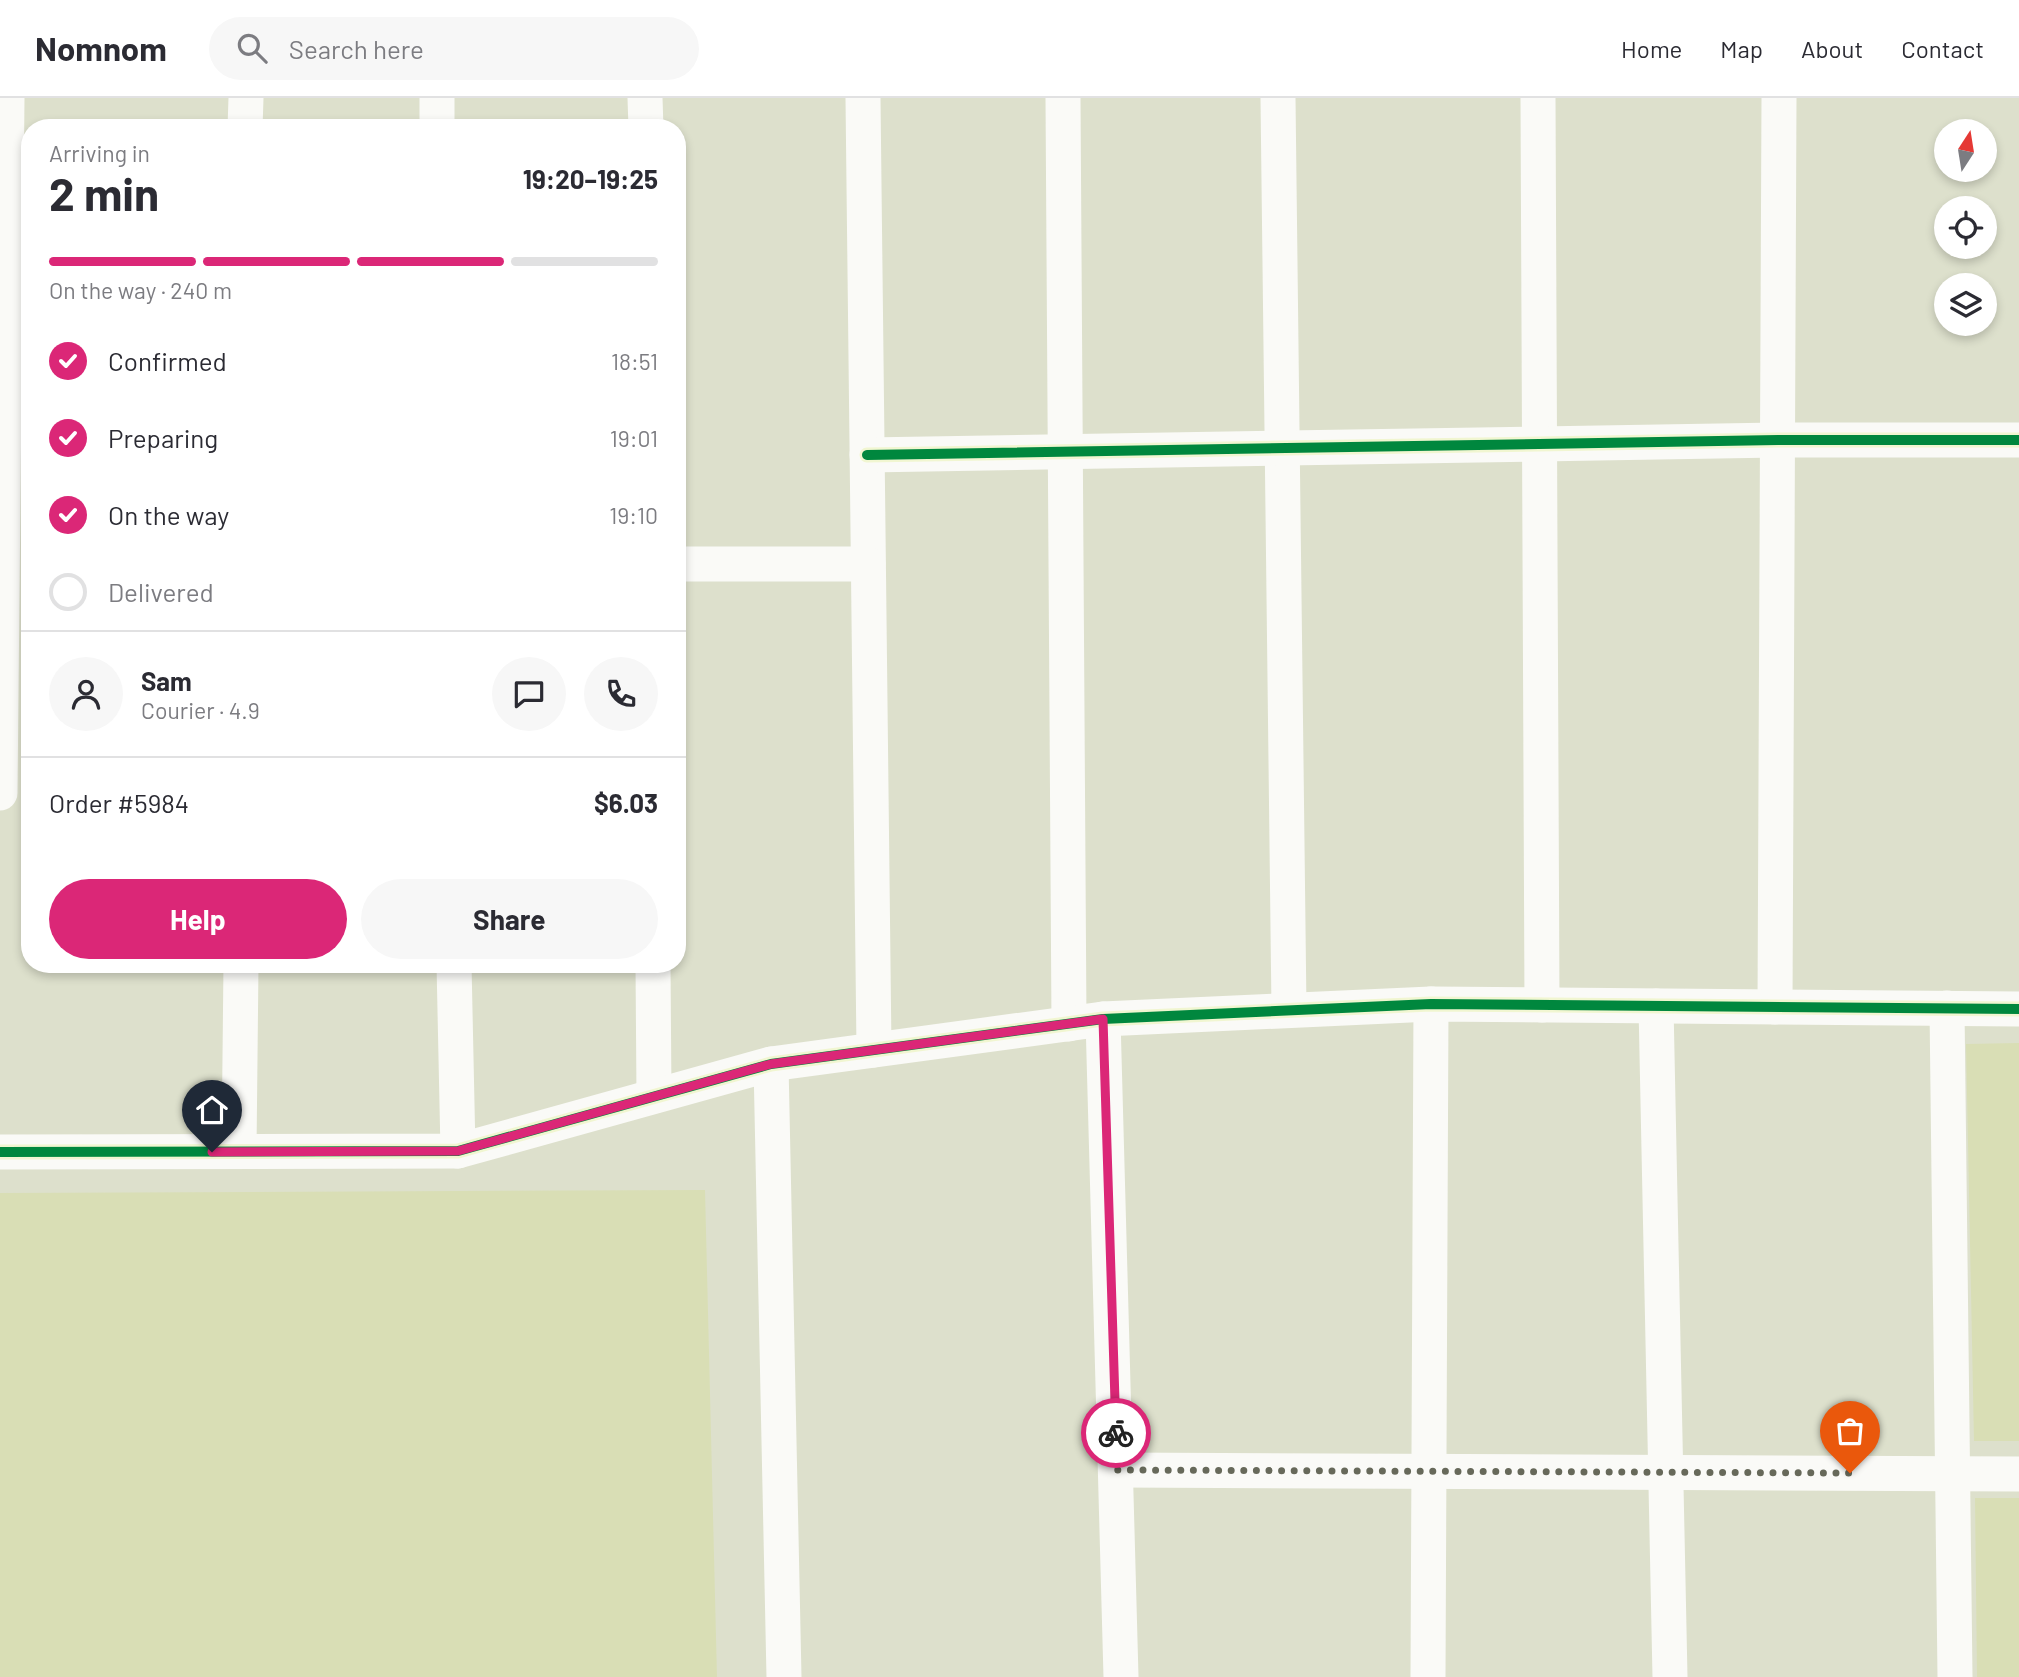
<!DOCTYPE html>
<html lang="en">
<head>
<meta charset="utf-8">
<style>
	body { margin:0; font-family:Barlow,sans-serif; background:#f7f7f7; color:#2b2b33; height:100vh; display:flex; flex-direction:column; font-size:26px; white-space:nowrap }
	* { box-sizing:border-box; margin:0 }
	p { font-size:23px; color:#7c7c81 }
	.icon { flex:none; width:38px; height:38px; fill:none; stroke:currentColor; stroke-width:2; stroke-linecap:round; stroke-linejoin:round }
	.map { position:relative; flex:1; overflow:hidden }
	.details { position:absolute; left:21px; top:21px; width:665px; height:854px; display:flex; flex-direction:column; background:#fff; border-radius:28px; box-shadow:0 4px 10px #0003 }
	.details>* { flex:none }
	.needle { width:46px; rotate:12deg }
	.tools { position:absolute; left:1934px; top:21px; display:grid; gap:14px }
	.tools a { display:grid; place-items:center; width:63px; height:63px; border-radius:50%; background:#fff; box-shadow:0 4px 10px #0003; font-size:35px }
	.pin { position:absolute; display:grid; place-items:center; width:60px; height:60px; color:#fff; margin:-72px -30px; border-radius:50% 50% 50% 0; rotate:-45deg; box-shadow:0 0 7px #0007 }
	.pin .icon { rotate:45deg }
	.courier { position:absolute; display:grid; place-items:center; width:70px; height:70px; margin:-35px; border:5px solid #db2777; border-radius:50%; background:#fff; color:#222; box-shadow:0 2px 9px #0007 }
	.head em { font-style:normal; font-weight:700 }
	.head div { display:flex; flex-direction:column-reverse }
	.head { display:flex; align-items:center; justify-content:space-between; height:119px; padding:0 28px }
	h1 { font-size:46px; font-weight:700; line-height:52px }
	.bar { display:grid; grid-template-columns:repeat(4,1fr); gap:10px 7px; align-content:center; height:84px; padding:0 28px }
	.bar i { height:9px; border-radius:5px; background:#e1e1e2 }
	.bar .active { background:#db2777 }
	.bar p { grid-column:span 4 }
	.line { display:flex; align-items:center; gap:18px; padding:0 28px; border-top:2px solid #e1e1e2 }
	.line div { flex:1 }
	.round { display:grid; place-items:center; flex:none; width:74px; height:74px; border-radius:37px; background:#f7f7f7 }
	ol { padding:0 28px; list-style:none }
	li { display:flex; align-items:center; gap:21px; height:77px }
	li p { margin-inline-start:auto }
	li .icon { padding:7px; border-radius:50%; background:#db2777; color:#fff; stroke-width:4 }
	li:last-child { color:#7c7c81 }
	li i { width:38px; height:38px; border:4px solid #e1e1e2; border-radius:50% }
	.cta { display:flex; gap:14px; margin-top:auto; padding:14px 28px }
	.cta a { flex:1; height:80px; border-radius:42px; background:#db2777; color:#fff; font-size:28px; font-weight:700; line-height:80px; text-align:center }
	.cta a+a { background:#f7f7f7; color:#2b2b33 }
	header { display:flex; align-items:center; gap:42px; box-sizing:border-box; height:98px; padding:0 35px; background:#fff; border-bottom:2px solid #e1e1e2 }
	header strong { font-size:33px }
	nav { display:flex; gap:38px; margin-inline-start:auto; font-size:24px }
	.search { width:490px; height:63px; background:#f7f7f7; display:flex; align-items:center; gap:18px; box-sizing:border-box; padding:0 24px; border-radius:38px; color:#7c7c81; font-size:26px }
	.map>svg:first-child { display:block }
	.green { fill:#d9deb5 }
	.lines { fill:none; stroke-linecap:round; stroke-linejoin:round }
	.street { stroke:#fafaf7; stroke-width:35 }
	.cycleway-casing { stroke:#f1f6d1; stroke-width:15 }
	.cycleway { stroke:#00873e; stroke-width:10 }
	.done { stroke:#67695a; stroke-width:7; stroke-dasharray:0 12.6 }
	.route { stroke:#db2777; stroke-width:9 }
</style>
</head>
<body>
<header>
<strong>Nomnom</strong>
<div class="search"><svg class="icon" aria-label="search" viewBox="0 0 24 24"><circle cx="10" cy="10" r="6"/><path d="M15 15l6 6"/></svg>Search here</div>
<nav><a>Home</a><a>Map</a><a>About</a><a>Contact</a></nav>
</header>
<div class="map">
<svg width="2019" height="1579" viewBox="0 0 2019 1579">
	<rect width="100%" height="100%" fill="#dde0cc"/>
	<g class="green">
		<polygon points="2019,945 2019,1343 1974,1343 1966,946"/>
		<polygon points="705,1092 717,1579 0,1579 0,1095"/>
		<polygon points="1975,1400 2019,1400 2019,1579 1977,1579"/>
	</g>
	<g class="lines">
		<g class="street">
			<polyline points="437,0 437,30"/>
			<polyline points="645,0 646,30"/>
			<polyline points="863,0 874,952"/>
			<polyline points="1063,0 1069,926"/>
			<polyline points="1278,0 1289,912"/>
			<polyline points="1538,0 1542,907"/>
			<polyline points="245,30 246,0"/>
			<polyline points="867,357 1778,342 2019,342"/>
			<polyline points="677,466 868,466"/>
			<polyline points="0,695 7,0"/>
			<polyline points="454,866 458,1053"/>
			<polyline points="653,866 654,998"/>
			<polyline points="1656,908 1670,1579"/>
			<polyline points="1775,909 1779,0"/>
			<polyline points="1947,910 1955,1579"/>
			<polyline points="1103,921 1121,1579"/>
			<polyline points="771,966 784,1579"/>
			<polyline points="239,1053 241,866"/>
			<polyline points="0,1054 458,1053 771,966 1103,921 1431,906 2019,911"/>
			<polyline points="1117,1372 2019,1376"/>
			<polyline points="1428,1579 1431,906"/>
		</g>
		<defs>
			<g id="cycleway">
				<polyline points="867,357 1778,342 2019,342"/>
				<polyline points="0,1054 458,1053 771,966 1103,921 1431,906 2019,911"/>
			</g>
		</defs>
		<use href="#cycleway" class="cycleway-casing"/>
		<use href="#cycleway" class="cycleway"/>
	</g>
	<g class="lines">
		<polyline class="done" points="1116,1335 1117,1372 1850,1375"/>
		<polyline class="route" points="212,1054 458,1053 771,966 1103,921 1116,1335"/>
	</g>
</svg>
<div class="tools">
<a><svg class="needle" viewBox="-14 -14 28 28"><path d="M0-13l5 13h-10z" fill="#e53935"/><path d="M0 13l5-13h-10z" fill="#7c7c81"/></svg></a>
<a><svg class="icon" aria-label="locate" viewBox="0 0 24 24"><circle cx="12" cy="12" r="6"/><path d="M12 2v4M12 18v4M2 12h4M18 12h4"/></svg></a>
<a><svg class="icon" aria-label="layers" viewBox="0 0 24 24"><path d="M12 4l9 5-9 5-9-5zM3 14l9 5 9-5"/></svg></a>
</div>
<div class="pin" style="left:1850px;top:1375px;background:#ea580c"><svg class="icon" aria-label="bag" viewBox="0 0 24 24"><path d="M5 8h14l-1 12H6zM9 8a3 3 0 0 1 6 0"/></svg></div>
<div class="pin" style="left:212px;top:1054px;background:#1f2937"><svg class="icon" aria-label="home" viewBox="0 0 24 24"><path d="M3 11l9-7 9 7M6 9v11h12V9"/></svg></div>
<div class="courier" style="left:1116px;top:1335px"><svg class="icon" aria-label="bike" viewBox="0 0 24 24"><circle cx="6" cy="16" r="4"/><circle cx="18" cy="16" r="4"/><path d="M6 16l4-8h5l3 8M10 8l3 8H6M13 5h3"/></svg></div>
<section class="details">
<div class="head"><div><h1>2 min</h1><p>Arriving in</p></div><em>19:20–19:25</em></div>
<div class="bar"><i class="active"></i><i class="active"></i><i class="active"></i><i></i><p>On the way · 240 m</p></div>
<ol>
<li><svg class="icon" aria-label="check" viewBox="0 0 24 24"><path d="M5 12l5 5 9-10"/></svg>Confirmed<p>18:51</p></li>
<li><svg class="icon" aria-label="check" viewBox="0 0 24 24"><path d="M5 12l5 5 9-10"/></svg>Preparing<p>19:01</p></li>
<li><svg class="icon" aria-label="check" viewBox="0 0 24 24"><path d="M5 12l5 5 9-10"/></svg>On the way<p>19:10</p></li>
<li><i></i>Delivered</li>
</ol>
<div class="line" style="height:126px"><a class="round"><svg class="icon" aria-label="person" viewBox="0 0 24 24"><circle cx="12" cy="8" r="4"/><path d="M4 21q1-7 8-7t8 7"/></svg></a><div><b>Sam</b><p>Courier · 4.9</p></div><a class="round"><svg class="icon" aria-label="chat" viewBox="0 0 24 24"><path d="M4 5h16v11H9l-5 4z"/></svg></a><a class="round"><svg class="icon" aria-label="phone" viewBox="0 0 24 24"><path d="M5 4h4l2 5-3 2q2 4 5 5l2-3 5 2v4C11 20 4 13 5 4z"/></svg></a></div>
<div class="line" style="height:91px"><div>Order #5984</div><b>$6.03</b></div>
<div class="cta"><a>Help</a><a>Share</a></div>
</section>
</div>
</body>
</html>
